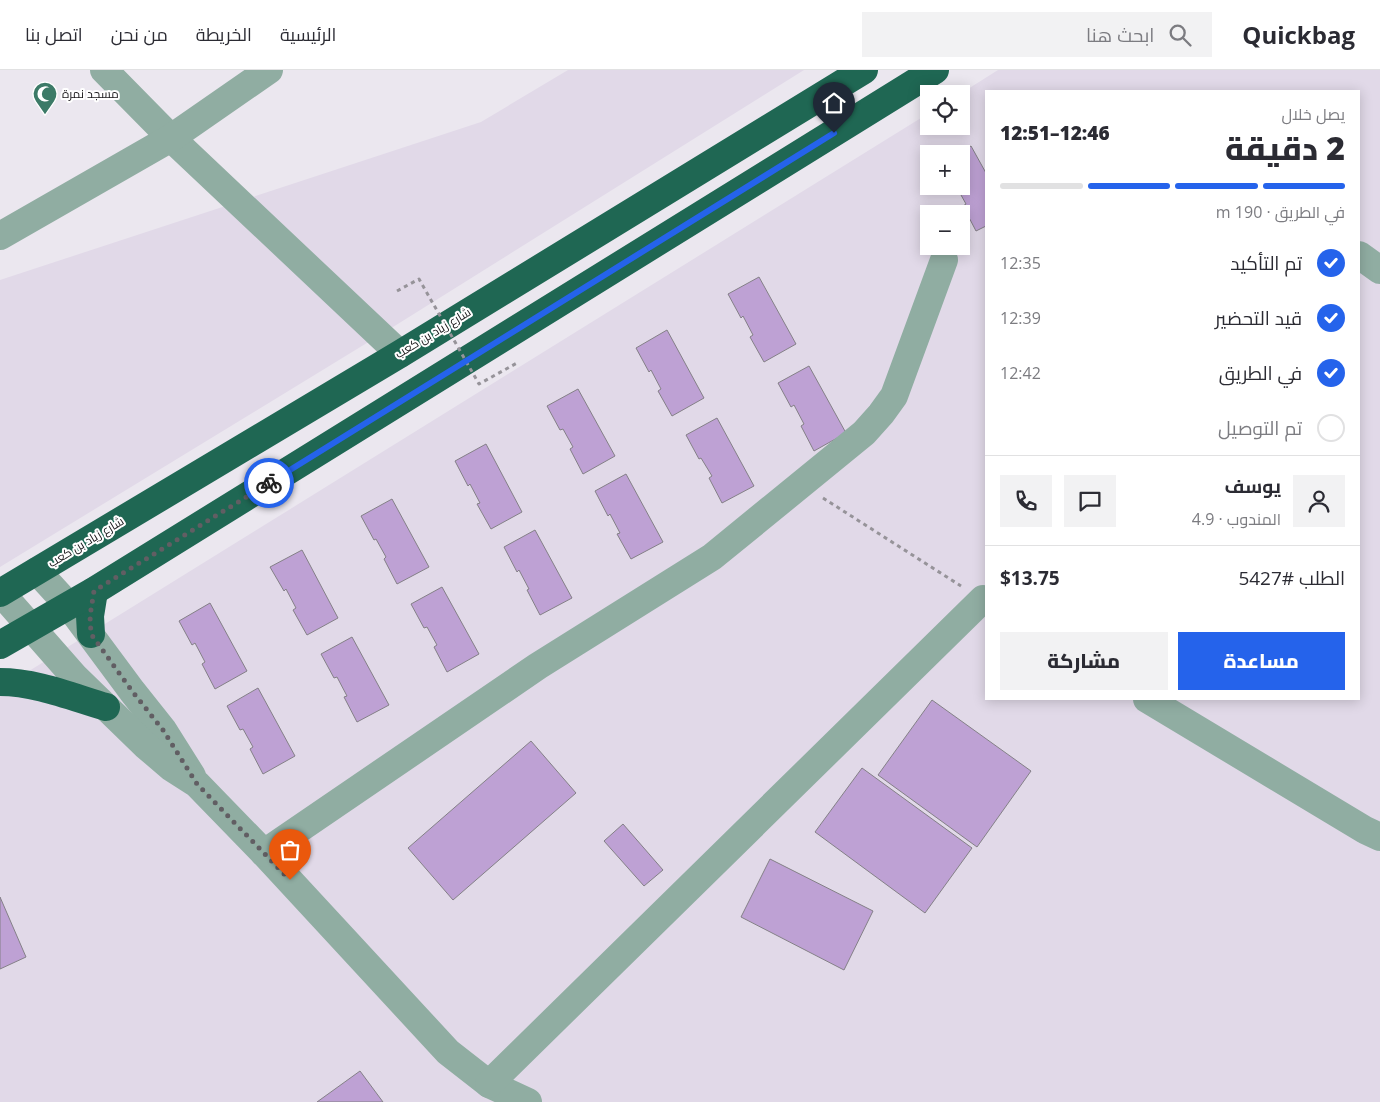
<!DOCTYPE html>
<html lang="ar">
<head>
<meta charset="utf-8">
<style>
	body { margin:0; font-family:"Open Sans",Cairo,sans-serif; background:#f2f2f3; color:#2b2b33; direction:rtl; height:100vh; display:flex; flex-direction:column; font-size:19px; white-space:nowrap }
	* { box-sizing:border-box; margin:0 }
	p { font-size:16px; color:#7c7c81 }
	.icon { flex:none; width:28px; height:28px; fill:none; stroke:currentColor; stroke-width:2; stroke-linecap:round; stroke-linejoin:round }
	.map { position:relative; flex:1; overflow:hidden; direction:ltr }
	.panel { position:absolute; left:985px; top:20px; width:375px; height:610px; display:flex; flex-direction:column; background:#fff; border-radius:0px; box-shadow:0 2px 12px #0003; direction:rtl }
	.panel>* { flex:none }
	.tools { position:absolute; left:920px; top:15px; display:grid; gap:10px }
	.tools a { display:grid; place-items:center; width:50px; height:50px; border-radius:0px; background:#fff; box-shadow:0 2px 12px #0003; font-size:25px }
	.pin { position:absolute; display:grid; place-items:center; width:42px; height:42px; color:#fff; margin:-51px -21px; border-radius:50% 50% 50% 0; rotate:-45deg; box-shadow:0 0 5px #0007 }
	.pin .icon { rotate:45deg }
	.courier { position:absolute; display:grid; place-items:center; width:50px; height:50px; margin:-25px; border:4px solid #2563eb; border-radius:50%; background:#fff; color:#222; box-shadow:0 1px 6px #0007 }
	.summary em { font-style:normal; font-weight:800 }
	.summary div { display:flex; flex-direction:column-reverse }
	.summary { display:flex; align-items:center; justify-content:space-between; height:85px; padding:0 15px }
	h1 { font-size:32px; font-weight:800; line-height:38px }
	.bar { display:grid; grid-template-columns:repeat(4,1fr); gap:8px 5px; align-content:center; height:60px; padding:0 15px }
	.bar i { height:6px; border-radius:4px; background:#e1e1e2 }
	.bar .current { background:#2563eb }
	.bar p { grid-column:span 4 }
	.line { display:flex; align-items:center; gap:12px; padding:0 15px; border-top:1px solid #e1e1e2 }
	.line div { flex:1 }
	.round { display:grid; place-items:center; flex:none; width:52px; height:52px; border-radius:0px; background:#f2f2f3 }
	ol { padding:0 15px; list-style:none }
	li { display:flex; align-items:center; gap:15px; height:55px }
	li p { margin-inline-start:auto }
	li .icon { padding:5px; border-radius:50%; background:#2563eb; color:#fff; stroke-width:4 }
	li:last-child { color:#7c7c81 }
	li i { width:28px; height:28px; border:2px solid #e1e1e2; border-radius:50% }
	.cta { display:flex; gap:10px; margin-top:auto; padding:10px 15px }
	.cta a { flex:1; height:58px; border-radius:0px; background:#2563eb; color:#fff; font-size:20px; font-weight:800; line-height:58px; text-align:center }
	.cta a+a { background:#f2f2f3; color:#2b2b33 }
	header { display:flex; align-items:center; gap:30px; box-sizing:border-box; height:70px; padding:0 25px; background:#fff; border-bottom:1px solid #e1e1e2 }
	header strong { font-size:24px }
	nav { display:flex; gap:28px; margin-inline-start:auto; font-size:18px }
	.search { width:350px; height:45px; background:#f2f2f3; display:flex; align-items:center; gap:12px; box-sizing:border-box; padding:0 18px; border-radius:0px; color:#7c7c81; font-size:19px }
	.map>svg:first-child { display:block }
	.built { fill:#e1d9e8; fill-rule:evenodd }
	.building { fill:#bea1d4; stroke:#848087 }
	.lines { fill:none; stroke-linecap:round; stroke-linejoin:round }
	.path { stroke:#969399; stroke-width:3; stroke-dasharray:4 4; stroke-linecap:butt }
	.minor { stroke:#90ada2; stroke-width:28 }
	.highway { stroke:#1f6753; stroke-width:28 }
	.path-bridge { stroke:#969399; stroke-width:3; stroke-dasharray:4 4; stroke-linecap:butt }
	.done { stroke:#615e63; stroke-width:5; stroke-dasharray:0 9 }
	.route { stroke:#2563eb; stroke-width:6 }
	.labels { text-anchor:middle; stroke-width:4; stroke-linejoin:round; paint-order:stroke }
	.poi-label { font-size:12px; fill:#161417; stroke:#fff; text-anchor:start }
	.street-label { font-size:12px; fill:#161417; stroke:#fff }
</style>
</head>
<body>
<header>
<strong>Quickbag</strong>
<div class="search"><svg class="icon" aria-label="search" viewBox="0 0 24 24"><circle cx="10" cy="10" r="6"/><path d="M15 15l6 6"/></svg>ابحث هنا</div>
<nav><a>الرئيسية</a><a>الخريطة</a><a>من نحن</a><a>اتصل بنا</a></nav>
</header>
<div class="map">
<svg width="1380" height="1032" viewBox="0 0 1380 1032">
	<rect width="100%" height="100%" fill="#ebe7ef"/>
	<g class="built">
		<polygon points="568,0 804,0 393,257 0,497 0,210 481,52"/>
		<path d="M998,0H1380V1032H0V619L929,43V56H961V24H960ZM986,21H1359V629H986ZM929,84H961V116H929ZM929,144H961V176H929Z"/>
	</g>
	<g class="building">
		<polygon points="971,76 986,103 986,156 976,161 963,136 966,134 956,116 961,116 961,84 957,84"/>
		<polygon points="759,207 796,274 764,292 750,267 753,265 743,246 741,248 728,224"/>
		<polygon points="667,260 704,328 672,346 658,321 661,319 651,300 649,302 636,278"/>
		<polygon points="809,296 846,363 814,381 801,356 804,354 794,335 791,337 778,313"/>
		<polygon points="578,319 615,386 583,404 570,379 573,377 563,359 560,360 547,336"/>
		<polygon points="717,348 754,416 722,433 709,408 712,406 701,388 699,389 686,365"/>
		<polygon points="486,374 522,442 491,459 477,434 480,433 470,414 468,416 455,391"/>
		<polygon points="626,404 663,472 631,489 617,464 620,463 610,444 608,446 595,421"/>
		<polygon points="392,429 429,497 397,514 384,489 386,487 376,469 374,470 361,446"/>
		<polygon points="535,460 572,528 540,545 527,520 529,519 519,500 517,502 504,477"/>
		<polygon points="302,480 338,548 307,565 293,540 296,538 286,519 284,521 270,497"/>
		<polygon points="442,517 479,584 447,602 434,577 437,575 427,557 424,558 411,534"/>
		<polygon points="210,533 247,601 215,619 202,594 205,592 195,573 192,575 179,551"/>
		<polygon points="352,567 389,635 357,652 344,627 347,626 337,607 334,608 321,584"/>
		<polygon points="258,618 295,686 263,704 250,679 253,677 243,659 240,660 227,636"/>
		<polygon points="932,630 1031,701 977,777 878,705"/>
		<polygon points="531,671 576,723 453,830 408,778"/>
		<polygon points="862,698 972,778 925,843 815,762"/>
		<polygon points="623,754 663,800 644,816 604,771"/>
		<polygon points="770,789 873,841 844,900 741,847"/>
		<polygon points="0,827 26,887 0,899"/>
		<polygon points="360,1001 383,1032 317,1032"/>
	</g>
	<g class="lines">
		<polyline class="path" points="823,428 961,516"/>
		<g class="minor">
			<polyline points="104,0 171,68 400,284"/>
			<polyline points="0,166 171,68 269,0"/>
			<polyline points="1359,185 1380,200"/>
			<polyline points="37,501 69,536 132,621 163,660 192,706"/>
			<polyline points="1,523 74,606 145,675 172,698 197,714 264,783 448,982 489,1014 528,1032"/>
			<polyline points="1147,629 1365,760 1380,767"/>
			<polyline points="264,783 538,596 712,487 864,363 881,344 894,326 944,190"/>
			<polyline points="489,1014 983,529 986,532"/>
		</g>
		<g class="highway">
			<polyline points="0,523 400,284 864,0"/>
			<polyline points="91,564 90,546 94,521"/>
			<polyline points="0,575 94,521 935,0"/>
			<path d="M0,612C36,612 72,627 106,637"/>
		</g>
		<polyline class="path-bridge" points="397,221 419,209 479,314 517,293"/>
	</g>
	<g class="lines">
		<polyline class="done" points="269,413 94,521 90,546 91,564 132,621 163,660 197,714 290,810"/>
		<polyline class="route" points="269,413 834,63"/>
	</g>
	<defs>
		<symbol id="mosque-pin" viewBox="-11 -11 22 30"><path d="M0 17L-7.5 6A9.5 9.5 0 1 1 7.5 6Z" fill="#3c7a67" stroke="#fff"/><path d="M3.5-4.9A6 6 0 1 0 3.5 4.9A5 5 0 1 1 3.5-4.9Z" fill="#fff"/></symbol>
	</defs>
	<g fill-rule="evenodd">
		<use href="#mosque-pin" x="31" y="10" width="28" height="38"/>
	</g>
	<g class="labels">
		<g class="poi-label">
			<text x="62" y="28">مسجد نمرة</text>
		</g>
		<g class="street-label">
			<text transform="translate(433 263) rotate(-31)" y="4">شارع زياد بن كعب</text>
			<text transform="translate(86 472) rotate(-31)" y="4">شارع زياد بن كعب</text>
		</g>
	</g>
</svg>
<div class="tools">
<a><svg class="icon" aria-label="locate" viewBox="0 0 24 24"><circle cx="12" cy="12" r="6"/><path d="M12 2v4M12 18v4M2 12h4M18 12h4"/></svg></a>
<a>+</a>
<a>−</a>
</div>
<div class="pin" style="left:290px;top:810px;background:#ea580c"><svg class="icon" aria-label="bag" viewBox="0 0 24 24"><path d="M5 8h14l-1 12H6zM9 8a3 3 0 0 1 6 0"/></svg></div>
<div class="pin" style="left:834px;top:63px;background:#1f2937"><svg class="icon" aria-label="home" viewBox="0 0 24 24"><path d="M3 11l9-7 9 7M6 9v11h12V9"/></svg></div>
<div class="courier" style="left:269px;top:413px"><svg class="icon" aria-label="bike" viewBox="0 0 24 24"><circle cx="6" cy="16" r="4"/><circle cx="18" cy="16" r="4"/><path d="M6 16l4-8h5l3 8M10 8l3 8H6M13 5h3"/></svg></div>
<section class="panel">
<div class="summary"><div><h1>2 دقيقة</h1><p>يصل خلال</p></div><em>12:46–12:51</em></div>
<div class="bar"><i class="current"></i><i class="current"></i><i class="current"></i><i></i><p>في الطريق · 190 m</p></div>
<ol>
<li><svg class="icon" aria-label="check" viewBox="0 0 24 24"><path d="M5 12l5 5 9-10"/></svg>تم التأكيد<p>12:35</p></li>
<li><svg class="icon" aria-label="check" viewBox="0 0 24 24"><path d="M5 12l5 5 9-10"/></svg>قيد التحضير<p>12:39</p></li>
<li><svg class="icon" aria-label="check" viewBox="0 0 24 24"><path d="M5 12l5 5 9-10"/></svg>في الطريق<p>12:42</p></li>
<li><i></i>تم التوصيل</li>
</ol>
<div class="line" style="height:90px"><a class="round"><svg class="icon" aria-label="person" viewBox="0 0 24 24"><circle cx="12" cy="8" r="4"/><path d="M4 21q1-7 8-7t8 7"/></svg></a><div><b>يوسف</b><p>المندوب · 4.9</p></div><a class="round"><svg class="icon" aria-label="chat" viewBox="0 0 24 24"><path d="M4 5h16v11H9l-5 4z"/></svg></a><a class="round"><svg class="icon" aria-label="phone" viewBox="0 0 24 24"><path d="M5 4h4l2 5-3 2q2 4 5 5l2-3 5 2v4C11 20 4 13 5 4z"/></svg></a></div>
<div class="line" style="height:65px"><div>الطلب #5427</div><b>$13.75</b></div>
<div class="cta"><a>مساعدة</a><a>مشاركة</a></div>
</section>
</div>
</body>
</html>
